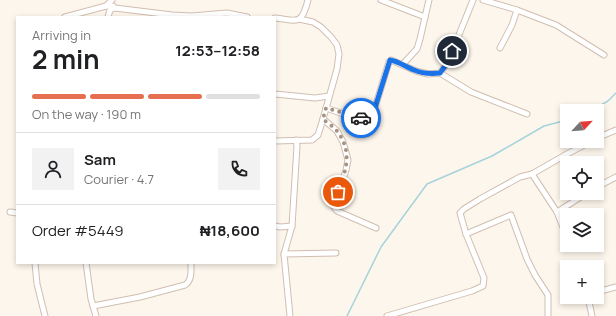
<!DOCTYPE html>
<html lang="en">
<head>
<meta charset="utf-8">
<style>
	body { margin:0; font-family:Manrope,sans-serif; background:#f2f2f2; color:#202124; height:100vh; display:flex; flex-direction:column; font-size:15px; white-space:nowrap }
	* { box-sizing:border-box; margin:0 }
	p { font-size:13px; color:#757577 }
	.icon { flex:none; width:22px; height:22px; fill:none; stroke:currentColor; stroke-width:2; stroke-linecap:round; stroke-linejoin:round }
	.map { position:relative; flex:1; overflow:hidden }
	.details { position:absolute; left:16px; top:16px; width:260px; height:248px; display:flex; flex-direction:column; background:#fff; border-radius:0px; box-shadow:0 2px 6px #0003 }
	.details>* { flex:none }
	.needle { width:26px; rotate:64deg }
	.fabs { position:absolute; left:560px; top:104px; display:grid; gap:8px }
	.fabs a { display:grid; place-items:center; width:44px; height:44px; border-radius:0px; background:#fff; box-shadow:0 2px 6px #0003; font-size:20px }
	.pin { position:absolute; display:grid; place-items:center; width:34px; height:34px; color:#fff; margin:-17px; border:2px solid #fff; border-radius:50%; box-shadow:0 1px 4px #0007 }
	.courier { position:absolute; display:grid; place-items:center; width:40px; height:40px; margin:-20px; border:3px solid #1a73e8; border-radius:50%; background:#fff; color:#222; box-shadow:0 1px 5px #0007 }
	.head em { font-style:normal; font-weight:700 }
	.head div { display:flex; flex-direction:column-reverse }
	.head { display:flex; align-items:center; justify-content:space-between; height:68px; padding:0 16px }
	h1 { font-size:26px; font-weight:700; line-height:30px }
	.bar { display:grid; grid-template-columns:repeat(4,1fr); gap:6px 4px; align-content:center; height:48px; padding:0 16px }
	.bar i { height:5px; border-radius:3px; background:#e0e0e0 }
	.bar .on { background:#e76f51 }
	.bar p { grid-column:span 4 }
	.line { display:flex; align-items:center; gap:10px; padding:0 16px; border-top:1px solid #e0e0e0 }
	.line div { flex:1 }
	.round { display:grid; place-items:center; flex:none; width:42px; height:42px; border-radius:0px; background:#f2f2f2 }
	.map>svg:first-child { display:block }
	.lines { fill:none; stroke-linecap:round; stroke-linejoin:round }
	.stream { stroke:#a5d3da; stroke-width:1.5 }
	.minor-casing { stroke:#d1beb0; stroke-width:7 }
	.minor { stroke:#fff; stroke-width:5 }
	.done { stroke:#a89285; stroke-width:4; stroke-dasharray:0 7.2 }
	.route { stroke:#1a73e8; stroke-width:5 }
</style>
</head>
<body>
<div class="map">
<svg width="616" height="316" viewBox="0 0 616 316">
	<rect width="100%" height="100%" fill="#fdf6ec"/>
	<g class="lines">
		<g class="stream">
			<polyline points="590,111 608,101 616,93"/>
			<polyline points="347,316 381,247 427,184 492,156 544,126 567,120"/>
		</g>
		<defs>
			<g id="minor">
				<polyline points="381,0 425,17 429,0"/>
				<polyline points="483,0 517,10 556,25 604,55"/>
				<polyline points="106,6 112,0"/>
				<polyline points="65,17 106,6 113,6"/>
				<polyline points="108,17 110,10 115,8 172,15 192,16 227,13 247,17"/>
				<path d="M275,18C297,20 301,27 308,0"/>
				<polyline points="500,48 512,25 517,10"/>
				<polyline points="403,64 417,49 420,39 425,17"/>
				<polyline points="440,73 448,62 473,0"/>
				<polyline points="275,94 315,98 329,96"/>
				<path d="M326,108C340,112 361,124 373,114L389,62L391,60L416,71L428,74L440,73L471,92L527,114"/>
				<polyline points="323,119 337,131 343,142 348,160 346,170 334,207 337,211 376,228"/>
				<polyline points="597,138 616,130"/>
				<polyline points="275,141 312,140 318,135 323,119 337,69 339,54 337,45 331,37 321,27 313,22 299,19"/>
				<polyline points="532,174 557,212 567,237"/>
				<polyline points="597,187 616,177"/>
				<polyline points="10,212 17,213"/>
				<polyline points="557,212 587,193"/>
				<polyline points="275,226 280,227 292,226"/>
				<polyline points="466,234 511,215 527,259 535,275 548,295 548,316"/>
				<polyline points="573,245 575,248"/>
				<polyline points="284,254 336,253"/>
				<polyline points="35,263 37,284 45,316"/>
				<polyline points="86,263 91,299 96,316"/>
				<polyline points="597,292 616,287"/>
				<polyline points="588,297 592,316"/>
				<path d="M93,306L140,297L185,285C192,281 191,271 191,263"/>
				<polyline points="290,316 284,254 292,226 297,146 296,140"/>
				<polyline points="387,316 472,291 483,286 484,278 466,234 460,213 464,209 480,199 520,177 532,174 567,154 592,141"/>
			</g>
		</defs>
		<use href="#minor" class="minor-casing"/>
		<use href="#minor" class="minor"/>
	</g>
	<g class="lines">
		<path class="done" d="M338,192C346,170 353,152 337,131C334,127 327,123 323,119L326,108L361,118"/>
		<path class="route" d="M361,118L369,117L373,114L390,60C398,61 406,67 414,70C423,74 431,74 440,73L448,62L452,51"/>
	</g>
</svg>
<div class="fabs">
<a><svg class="needle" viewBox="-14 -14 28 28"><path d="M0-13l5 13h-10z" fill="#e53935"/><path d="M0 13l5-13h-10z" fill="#757577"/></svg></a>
<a><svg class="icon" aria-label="locate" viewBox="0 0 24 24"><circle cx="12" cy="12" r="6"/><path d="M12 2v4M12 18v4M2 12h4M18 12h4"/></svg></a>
<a><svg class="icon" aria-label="layers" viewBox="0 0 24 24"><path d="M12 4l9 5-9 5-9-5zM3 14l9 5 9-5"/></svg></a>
<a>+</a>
</div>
<div class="pin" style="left:338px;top:192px;background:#ea580c"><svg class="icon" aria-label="bag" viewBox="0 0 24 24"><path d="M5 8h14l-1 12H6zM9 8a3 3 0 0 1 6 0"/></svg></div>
<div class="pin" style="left:452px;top:51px;background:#1f2937"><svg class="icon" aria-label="home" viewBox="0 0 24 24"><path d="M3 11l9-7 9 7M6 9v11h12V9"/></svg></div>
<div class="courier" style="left:361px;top:118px"><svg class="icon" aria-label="car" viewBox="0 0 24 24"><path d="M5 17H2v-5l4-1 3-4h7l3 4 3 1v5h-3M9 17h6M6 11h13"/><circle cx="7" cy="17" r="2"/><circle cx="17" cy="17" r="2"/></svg></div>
<section class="details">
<div class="head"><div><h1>2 min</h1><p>Arriving in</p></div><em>12:53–12:58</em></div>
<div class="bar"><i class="on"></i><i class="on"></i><i class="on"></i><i></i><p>On the way · 190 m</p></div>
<div class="line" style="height:72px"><a class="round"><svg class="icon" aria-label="person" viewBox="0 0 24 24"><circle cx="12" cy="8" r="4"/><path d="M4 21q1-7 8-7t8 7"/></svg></a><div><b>Sam</b><p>Courier · 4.7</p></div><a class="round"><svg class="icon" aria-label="phone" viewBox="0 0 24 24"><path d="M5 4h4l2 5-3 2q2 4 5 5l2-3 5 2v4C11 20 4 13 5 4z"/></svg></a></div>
<div class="line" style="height:52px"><div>Order #5449</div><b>₦18,600</b></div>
</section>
</div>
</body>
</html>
